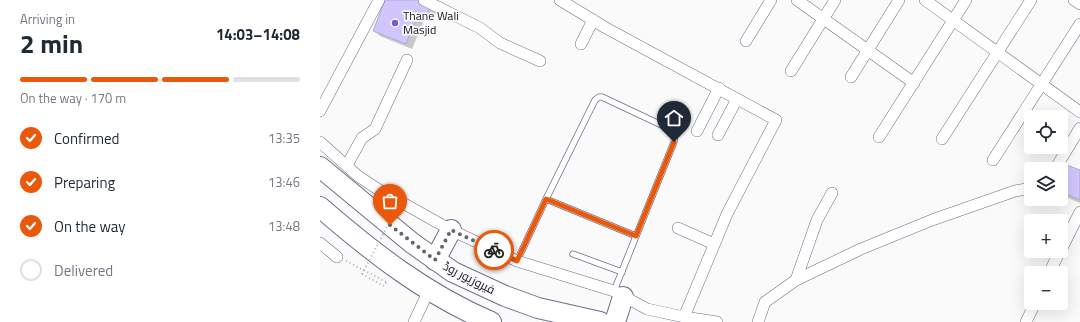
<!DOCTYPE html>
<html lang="en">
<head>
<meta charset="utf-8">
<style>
	body { margin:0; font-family:"Titillium Web",Cairo,sans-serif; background:#f6f6f7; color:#1f2937; height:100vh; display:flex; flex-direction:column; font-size:15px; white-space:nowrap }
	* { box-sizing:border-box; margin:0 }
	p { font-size:13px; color:#747a83 }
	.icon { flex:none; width:22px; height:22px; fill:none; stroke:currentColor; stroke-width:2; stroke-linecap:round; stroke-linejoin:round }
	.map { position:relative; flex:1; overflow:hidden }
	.panel { display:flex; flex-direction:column; background:#fff; width:320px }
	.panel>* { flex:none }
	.buttons { position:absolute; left:704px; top:110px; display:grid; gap:8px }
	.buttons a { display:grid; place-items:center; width:44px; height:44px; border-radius:4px; background:#fff; box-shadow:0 4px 16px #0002; font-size:20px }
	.pin { position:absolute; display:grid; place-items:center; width:34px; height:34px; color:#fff; margin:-41px -17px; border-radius:50% 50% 50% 0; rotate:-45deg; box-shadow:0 0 4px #0007 }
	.pin .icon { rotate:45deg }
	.courier { position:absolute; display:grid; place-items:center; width:40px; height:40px; margin:-20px; border:3px solid #ea580c; border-radius:50%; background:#fff; color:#222; box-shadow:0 1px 5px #0007 }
	.head em { font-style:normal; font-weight:700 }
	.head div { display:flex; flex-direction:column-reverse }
	.head { display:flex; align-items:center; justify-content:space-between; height:68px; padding:0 20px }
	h1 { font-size:26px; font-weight:700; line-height:30px }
	.bar { display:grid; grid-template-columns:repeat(4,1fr); gap:6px 4px; align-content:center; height:48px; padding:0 20px }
	.bar i { height:5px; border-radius:3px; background:#e0e1e3 }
	.bar .selected { background:#ea580c }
	.bar p { grid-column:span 4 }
	ol { padding:0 20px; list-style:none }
	li { display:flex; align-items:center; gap:12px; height:44px }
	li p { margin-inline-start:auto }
	li .icon { padding:4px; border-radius:50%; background:#ea580c; color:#fff; stroke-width:4 }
	li:last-child { color:#747a83 }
	li i { width:22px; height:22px; border:2px solid #e0e1e3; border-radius:50% }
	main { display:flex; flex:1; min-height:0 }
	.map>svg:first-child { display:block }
	.shadow { fill:#0003 }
	.building { fill:#d0c6fd; stroke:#b0abc9 }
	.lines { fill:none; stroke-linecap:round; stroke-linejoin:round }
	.lane-casing { stroke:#716c88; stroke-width:7 }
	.street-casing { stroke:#716c88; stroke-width:12 }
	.highway-casing { stroke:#716c88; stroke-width:22 }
	.path { stroke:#aeadb1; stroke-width:2; stroke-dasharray:1 3; stroke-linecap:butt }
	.lane { stroke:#fff; stroke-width:5.5 }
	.street { stroke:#fff; stroke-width:11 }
	.highway { stroke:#fff; stroke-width:20 }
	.path-bridge { stroke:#aeadb1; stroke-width:2; stroke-dasharray:1 3; stroke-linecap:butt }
	.done { stroke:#66646c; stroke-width:4; stroke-dasharray:0 7.2 }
	.route { stroke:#ea580c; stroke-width:5 }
	.poi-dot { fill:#7d5ad5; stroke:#fafafa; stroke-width:1.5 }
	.labels { text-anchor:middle; stroke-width:3.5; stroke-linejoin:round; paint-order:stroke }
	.poi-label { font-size:12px; fill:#16141f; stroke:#fafafa; text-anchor:start }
	.street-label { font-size:12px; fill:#16141f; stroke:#fafafa }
</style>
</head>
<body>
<main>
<section class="panel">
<div class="head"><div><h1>2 min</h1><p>Arriving in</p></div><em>14:03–14:08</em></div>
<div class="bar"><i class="selected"></i><i class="selected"></i><i class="selected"></i><i></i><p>On the way · 170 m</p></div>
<ol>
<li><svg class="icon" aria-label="check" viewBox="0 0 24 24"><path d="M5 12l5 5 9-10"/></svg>Confirmed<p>13:35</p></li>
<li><svg class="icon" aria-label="check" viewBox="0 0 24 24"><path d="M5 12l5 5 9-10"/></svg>Preparing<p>13:46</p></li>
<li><svg class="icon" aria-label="check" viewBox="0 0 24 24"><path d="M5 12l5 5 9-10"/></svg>On the way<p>13:48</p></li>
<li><i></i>Delivered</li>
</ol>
</section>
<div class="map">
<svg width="760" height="322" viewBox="0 0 760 322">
	<rect width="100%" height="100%" fill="#fafafa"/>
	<g class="shadow">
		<polygon points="66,0 95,0 110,6 116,12 113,21 105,18 92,49 60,36 54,30"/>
		<polygon points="760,171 760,203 741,195 741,173"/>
	</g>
	<g class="building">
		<polygon points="65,0 97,0 111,5 107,15 99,12 86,44 53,31"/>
		<polygon points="744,164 760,170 760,200 741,192 741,170"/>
	</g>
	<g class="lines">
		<defs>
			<g id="lane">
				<polyline points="226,199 316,236"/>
				<polyline points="253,254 302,272"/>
				<polyline points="197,261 226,199 275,100 279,97 282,97 350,129 355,135 354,142 294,291"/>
			</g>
			<g id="street">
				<polyline points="104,0 160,28 180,43 220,61"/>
				<polyline points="240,0 286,28 456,120 407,214 364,317"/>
				<polyline points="477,0 594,83"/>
				<polyline points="605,0 760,112"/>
				<polyline points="754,0 760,4"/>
				<polyline points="426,41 451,0"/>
				<polyline points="261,44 273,20"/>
				<polyline points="471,71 515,0"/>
				<polyline points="531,77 579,0"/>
				<polyline points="0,111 59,0"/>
				<polyline points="377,131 399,88"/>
				<polyline points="398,135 417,99"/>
				<polyline points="559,137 646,0"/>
				<polyline points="622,139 711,0"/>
				<polyline points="0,142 38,176 56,188 131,230 197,261 294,291 327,309 364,317 397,322"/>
				<polyline points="673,160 760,24"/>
				<polyline points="27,165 42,138 55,129 87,60"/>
				<polyline points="735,169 760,128"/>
				<polyline points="358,228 394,244"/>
				<polyline points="0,243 17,257"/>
				<polyline points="741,250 760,212"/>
				<polyline points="729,273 740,251"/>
				<polyline points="476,280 497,220 512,193"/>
				<polyline points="94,322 109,290"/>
				<polyline points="438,322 445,302 476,280 541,249 612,220 695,191 711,188"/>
				<polyline points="706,322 715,303"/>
			</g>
			<g id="highway">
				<polyline points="0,167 92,243 133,272 185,296 218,308 280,322"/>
				<path d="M0,207C53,253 107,295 171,322"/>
				<polyline points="115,260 131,230"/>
				<polyline points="295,322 303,297"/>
			</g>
		</defs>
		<use href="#lane" class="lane-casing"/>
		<use href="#street" class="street-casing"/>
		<use href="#highway" class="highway-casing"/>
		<g class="path">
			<polyline points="26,261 66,282"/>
			<polyline points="42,274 64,286 67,281"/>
		</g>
		<use href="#lane" class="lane"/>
		<use href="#street" class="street"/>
		<use href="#highway" class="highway"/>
		<polyline class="path-bridge" points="42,274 83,197"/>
	</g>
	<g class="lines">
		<polyline class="done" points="70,225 115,260 131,230 174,250"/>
		<polyline class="route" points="174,250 197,261 226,199 316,236 354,142"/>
	</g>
	<circle class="poi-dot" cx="75" cy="23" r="4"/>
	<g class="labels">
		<g class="poi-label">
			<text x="83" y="20">Thane Wali<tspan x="83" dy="14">Masjid</tspan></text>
		</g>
		<g class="street-label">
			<text transform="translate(149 278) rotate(27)" y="4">فیروزپور روڈ</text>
		</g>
	</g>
</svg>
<div class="buttons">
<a><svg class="icon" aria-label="locate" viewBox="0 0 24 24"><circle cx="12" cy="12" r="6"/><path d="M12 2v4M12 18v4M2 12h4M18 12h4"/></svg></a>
<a><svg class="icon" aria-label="layers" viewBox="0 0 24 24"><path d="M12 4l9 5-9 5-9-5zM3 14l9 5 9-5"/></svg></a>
<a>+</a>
<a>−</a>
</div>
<div class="pin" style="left:70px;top:225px;background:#ea580c"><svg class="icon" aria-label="bag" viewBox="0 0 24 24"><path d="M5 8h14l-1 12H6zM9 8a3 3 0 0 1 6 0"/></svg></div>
<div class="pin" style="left:354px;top:142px;background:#1f2937"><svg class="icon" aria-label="home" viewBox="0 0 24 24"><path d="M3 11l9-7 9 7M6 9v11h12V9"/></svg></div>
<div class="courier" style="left:174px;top:250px"><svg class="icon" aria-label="bike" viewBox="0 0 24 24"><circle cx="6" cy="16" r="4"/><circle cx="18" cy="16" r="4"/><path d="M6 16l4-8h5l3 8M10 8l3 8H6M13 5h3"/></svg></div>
</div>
</main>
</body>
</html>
